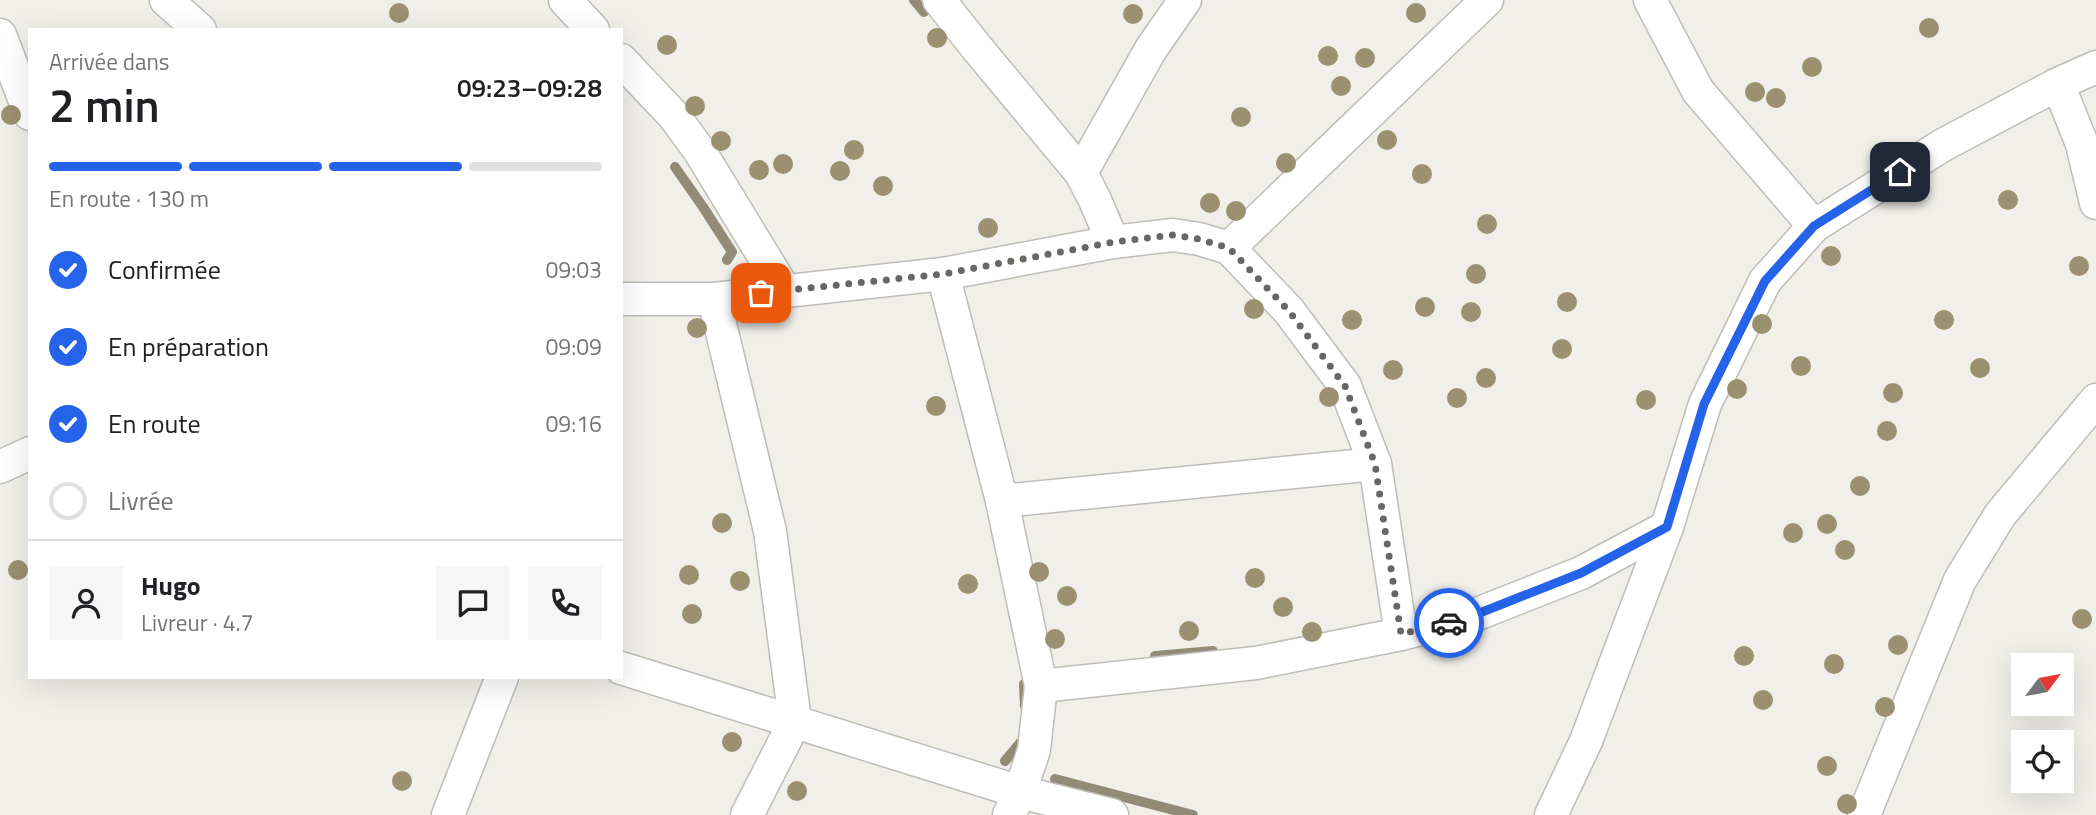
<!DOCTYPE html>
<html lang="fr">
<head>
<meta charset="utf-8">
<style>
	body { margin:0; font-family:"Titillium Web",sans-serif; background:#f6f6f6; color:#202124; height:100vh; display:flex; flex-direction:column; font-size:26px; white-space:nowrap }
	* { box-sizing:border-box; margin:0 }
	p { font-size:23px; color:#757577 }
	.icon { flex:none; width:38px; height:38px; fill:none; stroke:currentColor; stroke-width:2; stroke-linecap:round; stroke-linejoin:round }
	.map { position:relative; flex:1; overflow:hidden }
	.panel { position:absolute; left:28px; top:28px; width:595px; height:651px; display:flex; flex-direction:column; background:#fff; border-radius:0px; box-shadow:0 7px 28px #0002 }
	.panel>* { flex:none }
	.needle { width:46px; rotate:58deg }
	.controls { position:absolute; left:2011px; top:653px; display:grid; gap:14px }
	.controls a { display:grid; place-items:center; width:63px; height:63px; border-radius:0px; background:#fff; box-shadow:0 7px 28px #0002; font-size:35px }
	.pin { position:absolute; display:grid; place-items:center; width:60px; height:60px; color:#fff; margin:-30px; border-radius:14px; box-shadow:0 4px 10px #0006 }
	.courier { position:absolute; display:grid; place-items:center; width:70px; height:70px; margin:-35px; border:5px solid #2563eb; border-radius:50%; background:#fff; color:#222; box-shadow:0 2px 9px #0007 }
	.overview em { font-style:normal; font-weight:600 }
	.overview div { display:flex; flex-direction:column-reverse }
	.overview { display:flex; align-items:center; justify-content:space-between; height:119px; padding:0 21px }
	h1 { font-size:46px; font-weight:600; line-height:52px }
	.bar { display:grid; grid-template-columns:repeat(4,1fr); gap:10px 7px; align-content:center; height:84px; padding:0 21px }
	.bar i { height:9px; border-radius:5px; background:#e0e0e0 }
	.bar .current { background:#2563eb }
	.bar p { grid-column:span 4 }
	.line { display:flex; align-items:center; gap:18px; padding:0 21px; border-top:2px solid #e0e0e0 }
	.line div { flex:1 }
	.round { display:grid; place-items:center; flex:none; width:74px; height:74px; border-radius:0px; background:#f6f6f6 }
	ol { padding:0 21px; list-style:none }
	li { display:flex; align-items:center; gap:21px; height:77px }
	li p { margin-inline-start:auto }
	li .icon { padding:7px; border-radius:50%; background:#2563eb; color:#fff; stroke-width:4 }
	li:last-child { color:#757577 }
	li i { width:38px; height:38px; border:4px solid #e0e0e0; border-radius:50% }
	.map>svg:first-child { display:block }
	.lines { fill:none; stroke-linecap:round; stroke-linejoin:round }
	.stream { stroke:#938b75; stroke-width:10 }
	.street-casing { stroke:#bfbdb9; stroke-width:35 }
	.street { stroke:#fff; stroke-width:32 }
	.tree { fill:#9b906f }
	.done { stroke:#686764; stroke-width:7; stroke-dasharray:0 12.6 }
	.route { stroke:#2563eb; stroke-width:9 }
</style>
</head>
<body>
<div class="map">
<svg width="2096" height="815" viewBox="0 0 2096 815">
	<rect width="100%" height="100%" fill="#f1efea"/>
	<g class="lines">
		<g class="stream">
			<polyline points="914,0 924,12"/>
			<polyline points="675,167 703,207 732,252 727,260"/>
			<polyline points="1155,656 1213,651"/>
			<polyline points="1024,684 1025,706"/>
			<polyline points="1005,761 1026,736 1026,733"/>
			<polyline points="1055,779 1193,815"/>
		</g>
		<defs>
			<g id="street">
				<polyline points="166,0 200,30"/>
				<polyline points="565,0 593,30"/>
				<polyline points="939,0 977,48 1081,173 1094,198 1113,242"/>
				<polyline points="1650,0 1698,91 1814,226"/>
				<polyline points="0,35 30,114"/>
				<polyline points="621,60 674,116 699,150 785,291"/>
				<polyline points="2058,84 2082,144 2096,203"/>
				<polyline points="1081,173 1151,49 1185,0"/>
				<polyline points="1229,248 1289,311 1345,386 1375,464 1401,634"/>
				<polyline points="943,274 1002,501 1041,686 1034,750 1020,792 1009,815"/>
				<polyline points="621,299 714,299 943,274 1113,242 1173,235 1199,239 1229,248 1487,0"/>
				<polyline points="714,299 770,531 795,721 747,815"/>
				<polyline points="0,467 30,453"/>
				<polyline points="1002,501 1375,464"/>
				<polyline points="621,668 1020,792 1112,815"/>
				<polyline points="1041,686 1256,663 1401,634 1467,618 1581,573 1667,527"/>
				<polyline points="448,815 502,677"/>
				<polyline points="1551,815 1586,741 1667,527 1705,404 1765,281 1814,226 1943,145 2058,84 2096,67"/>
				<polyline points="1864,815 1960,580 2000,515 2096,400"/>
			</g>
		</defs>
		<use href="#street" class="street-casing"/>
		<use href="#street" class="street"/>
	</g>
	<g class="tree">
		<circle cx="399" cy="13" r="10"/>
		<circle cx="1416" cy="13" r="10"/>
		<circle cx="1133" cy="14" r="10"/>
		<circle cx="1929" cy="28" r="10"/>
		<circle cx="937" cy="38" r="10"/>
		<circle cx="667" cy="45" r="10"/>
		<circle cx="1328" cy="56" r="10"/>
		<circle cx="1365" cy="58" r="10"/>
		<circle cx="1812" cy="67" r="10"/>
		<circle cx="1341" cy="86" r="10"/>
		<circle cx="1755" cy="92" r="10"/>
		<circle cx="1776" cy="98" r="10"/>
		<circle cx="695" cy="106" r="10"/>
		<circle cx="11" cy="115" r="10"/>
		<circle cx="1241" cy="117" r="10"/>
		<circle cx="1387" cy="140" r="10"/>
		<circle cx="721" cy="141" r="10"/>
		<circle cx="854" cy="150" r="10"/>
		<circle cx="1286" cy="163" r="10"/>
		<circle cx="783" cy="164" r="10"/>
		<circle cx="759" cy="170" r="10"/>
		<circle cx="840" cy="171" r="10"/>
		<circle cx="1422" cy="174" r="10"/>
		<circle cx="883" cy="186" r="10"/>
		<circle cx="2008" cy="200" r="10"/>
		<circle cx="1210" cy="203" r="10"/>
		<circle cx="1236" cy="211" r="10"/>
		<circle cx="1487" cy="224" r="10"/>
		<circle cx="988" cy="228" r="10"/>
		<circle cx="1831" cy="256" r="10"/>
		<circle cx="2079" cy="266" r="10"/>
		<circle cx="1476" cy="274" r="10"/>
		<circle cx="1567" cy="302" r="10"/>
		<circle cx="1425" cy="307" r="10"/>
		<circle cx="1254" cy="309" r="10"/>
		<circle cx="1471" cy="312" r="10"/>
		<circle cx="1352" cy="320" r="10"/>
		<circle cx="1944" cy="320" r="10"/>
		<circle cx="1762" cy="324" r="10"/>
		<circle cx="697" cy="328" r="10"/>
		<circle cx="1562" cy="349" r="10"/>
		<circle cx="1801" cy="366" r="10"/>
		<circle cx="1980" cy="368" r="10"/>
		<circle cx="1393" cy="370" r="10"/>
		<circle cx="1486" cy="378" r="10"/>
		<circle cx="1737" cy="389" r="10"/>
		<circle cx="1893" cy="393" r="10"/>
		<circle cx="1329" cy="397" r="10"/>
		<circle cx="1457" cy="398" r="10"/>
		<circle cx="1646" cy="400" r="10"/>
		<circle cx="936" cy="406" r="10"/>
		<circle cx="1887" cy="431" r="10"/>
		<circle cx="1860" cy="486" r="10"/>
		<circle cx="722" cy="523" r="10"/>
		<circle cx="1827" cy="524" r="10"/>
		<circle cx="1793" cy="533" r="10"/>
		<circle cx="1845" cy="550" r="10"/>
		<circle cx="18" cy="570" r="10"/>
		<circle cx="1039" cy="572" r="10"/>
		<circle cx="689" cy="575" r="10"/>
		<circle cx="1255" cy="578" r="10"/>
		<circle cx="740" cy="581" r="10"/>
		<circle cx="968" cy="584" r="10"/>
		<circle cx="1067" cy="596" r="10"/>
		<circle cx="1283" cy="607" r="10"/>
		<circle cx="692" cy="614" r="10"/>
		<circle cx="2082" cy="619" r="10"/>
		<circle cx="1189" cy="631" r="10"/>
		<circle cx="1312" cy="632" r="10"/>
		<circle cx="1055" cy="639" r="10"/>
		<circle cx="1898" cy="645" r="10"/>
		<circle cx="1744" cy="656" r="10"/>
		<circle cx="1834" cy="664" r="10"/>
		<circle cx="1763" cy="700" r="10"/>
		<circle cx="1885" cy="707" r="10"/>
		<circle cx="732" cy="742" r="10"/>
		<circle cx="1827" cy="766" r="10"/>
		<circle cx="402" cy="781" r="10"/>
		<circle cx="797" cy="791" r="10"/>
		<circle cx="1847" cy="804" r="10"/>
	</g>
	<g class="lines">
		<polyline class="done" points="761,293 943,274 1114,242 1173,235 1199,239 1229,248 1289,311 1345,386 1375,464 1401,634 1449,623"/>
		<polyline class="route" points="1449,623 1467,618 1581,573 1667,527 1704,404 1765,281 1814,226 1900,172"/>
	</g>
</svg>
<div class="controls">
<a><svg class="needle" viewBox="-14 -14 28 28"><path d="M0-13l5 13h-10z" fill="#e53935"/><path d="M0 13l5-13h-10z" fill="#757577"/></svg></a>
<a><svg class="icon" aria-label="locate" viewBox="0 0 24 24"><circle cx="12" cy="12" r="6"/><path d="M12 2v4M12 18v4M2 12h4M18 12h4"/></svg></a>
</div>
<div class="pin" style="left:761px;top:293px;background:#ea580c"><svg class="icon" aria-label="bag" viewBox="0 0 24 24"><path d="M5 8h14l-1 12H6zM9 8a3 3 0 0 1 6 0"/></svg></div>
<div class="pin" style="left:1900px;top:172px;background:#1f2937"><svg class="icon" aria-label="home" viewBox="0 0 24 24"><path d="M3 11l9-7 9 7M6 9v11h12V9"/></svg></div>
<div class="courier" style="left:1449px;top:623px"><svg class="icon" aria-label="car" viewBox="0 0 24 24"><path d="M5 17H2v-5l4-1 3-4h7l3 4 3 1v5h-3M9 17h6M6 11h13"/><circle cx="7" cy="17" r="2"/><circle cx="17" cy="17" r="2"/></svg></div>
<section class="panel">
<div class="overview"><div><h1>2 min</h1><p>Arrivée dans</p></div><em>09:23–09:28</em></div>
<div class="bar"><i class="current"></i><i class="current"></i><i class="current"></i><i></i><p>En route · 130 m</p></div>
<ol>
<li><svg class="icon" aria-label="check" viewBox="0 0 24 24"><path d="M5 12l5 5 9-10"/></svg>Confirmée<p>09:03</p></li>
<li><svg class="icon" aria-label="check" viewBox="0 0 24 24"><path d="M5 12l5 5 9-10"/></svg>En préparation<p>09:09</p></li>
<li><svg class="icon" aria-label="check" viewBox="0 0 24 24"><path d="M5 12l5 5 9-10"/></svg>En route<p>09:16</p></li>
<li><i></i>Livrée</li>
</ol>
<div class="line" style="height:126px"><a class="round"><svg class="icon" aria-label="person" viewBox="0 0 24 24"><circle cx="12" cy="8" r="4"/><path d="M4 21q1-7 8-7t8 7"/></svg></a><div><b>Hugo</b><p>Livreur · 4.7</p></div><a class="round"><svg class="icon" aria-label="chat" viewBox="0 0 24 24"><path d="M4 5h16v11H9l-5 4z"/></svg></a><a class="round"><svg class="icon" aria-label="phone" viewBox="0 0 24 24"><path d="M5 4h4l2 5-3 2q2 4 5 5l2-3 5 2v4C11 20 4 13 5 4z"/></svg></a></div>
</section>
</div>
</body>
</html>
